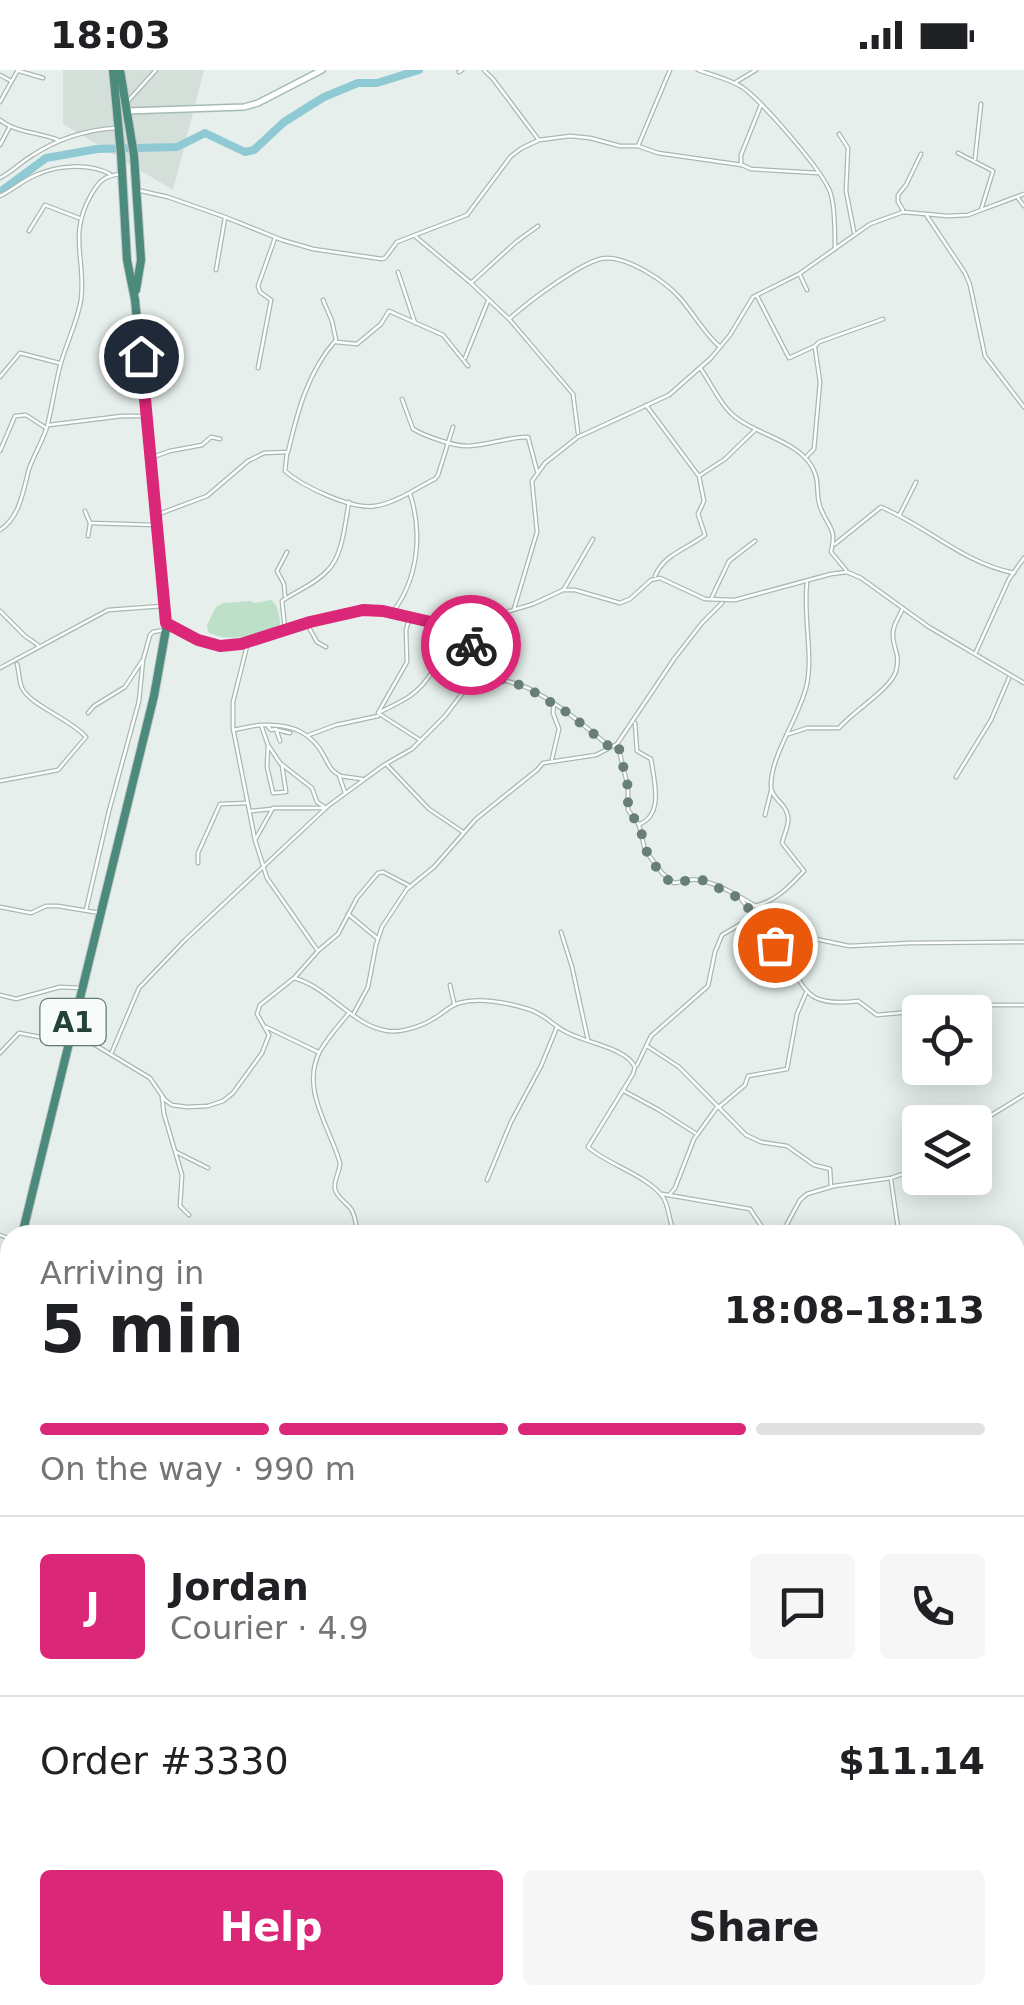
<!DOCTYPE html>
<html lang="en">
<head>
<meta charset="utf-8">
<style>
	body { margin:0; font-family:"DejaVu Sans",sans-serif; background:#f6f6f6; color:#202124; height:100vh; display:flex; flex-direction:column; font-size:38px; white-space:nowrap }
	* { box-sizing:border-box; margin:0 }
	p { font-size:32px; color:#757577 }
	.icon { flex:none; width:55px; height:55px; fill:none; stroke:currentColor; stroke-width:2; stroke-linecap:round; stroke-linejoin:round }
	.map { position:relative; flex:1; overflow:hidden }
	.sheet { position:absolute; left:0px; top:1155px; width:1025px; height:780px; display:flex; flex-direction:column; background:#fff; border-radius:30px 30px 0 0; box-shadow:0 5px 25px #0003 }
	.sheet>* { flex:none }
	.controls { position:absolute; left:902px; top:925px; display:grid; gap:20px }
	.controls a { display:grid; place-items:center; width:90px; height:90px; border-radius:10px; background:#fff; box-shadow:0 5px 25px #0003; font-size:50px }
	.pin { position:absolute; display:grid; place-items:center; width:85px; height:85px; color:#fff; margin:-42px; border:5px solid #fff; border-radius:50%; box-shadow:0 2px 10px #0007 }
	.courier { position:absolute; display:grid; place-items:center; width:100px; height:100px; margin:-50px; border:8px solid #db2777; border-radius:50%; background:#fff; color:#222; box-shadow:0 2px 12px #0007 }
	.overview em { font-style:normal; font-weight:800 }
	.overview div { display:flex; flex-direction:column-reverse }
	.overview { display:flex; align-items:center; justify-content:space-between; height:170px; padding:0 40px }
	h1 { font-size:65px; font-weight:800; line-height:75px }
	.bar { display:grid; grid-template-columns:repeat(4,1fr); gap:15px 10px; align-content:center; height:120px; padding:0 40px }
	.bar i { height:12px; border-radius:8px; background:#e0e0e0 }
	.bar .current { background:#db2777 }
	.bar p { grid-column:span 4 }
	.line { display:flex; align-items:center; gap:25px; padding:0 40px; border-top:2px solid #e0e0e0 }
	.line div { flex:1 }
	.round { display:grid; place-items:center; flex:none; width:105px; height:105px; border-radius:10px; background:#f6f6f6 }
	.cta { display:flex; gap:20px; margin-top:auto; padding:20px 40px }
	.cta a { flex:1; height:115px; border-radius:10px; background:#db2777; color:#fff; font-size:40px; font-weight:800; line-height:115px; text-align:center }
	.cta a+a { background:#f6f6f6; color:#202124 }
	.status { display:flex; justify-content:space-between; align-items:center; height:70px; padding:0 50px; background:#fff; direction:ltr }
	.status svg { height:28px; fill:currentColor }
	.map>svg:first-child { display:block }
	.built { fill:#d4dfda }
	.green { fill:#bfe0c8 }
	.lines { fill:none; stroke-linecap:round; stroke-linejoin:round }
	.river { stroke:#8ec9d4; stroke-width:8 }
	.minor-casing { stroke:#a8b8b2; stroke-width:5 }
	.secondary-casing { stroke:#a4bbb3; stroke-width:8 }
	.trunk-casing { stroke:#c2cac8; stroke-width:10 }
	.minor { stroke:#fff; stroke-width:2.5 }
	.secondary { stroke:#fff; stroke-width:5 }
	.trunk { stroke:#4c8a7c; stroke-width:8 }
	.done { stroke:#687f78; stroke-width:10; stroke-dasharray:0 18 }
	.route { stroke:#db2777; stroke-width:12 }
	.labels { text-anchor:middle; stroke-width:8; stroke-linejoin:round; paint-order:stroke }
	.shield { fill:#f7fbf9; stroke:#637a73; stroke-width:2.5 }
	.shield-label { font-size:28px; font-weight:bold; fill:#24423a }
</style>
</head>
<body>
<div class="status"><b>18:03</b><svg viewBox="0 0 49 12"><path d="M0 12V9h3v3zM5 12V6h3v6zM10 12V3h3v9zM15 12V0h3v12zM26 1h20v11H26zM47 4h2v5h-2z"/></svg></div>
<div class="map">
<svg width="1024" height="1935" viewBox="0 0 1024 1935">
	<rect width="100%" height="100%" fill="#e6efeb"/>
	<polygon class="built" points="63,0 204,0 173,120 63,54"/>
	<path class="green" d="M271,530C277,533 280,546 280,554L277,558C256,564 228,574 208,562L207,555L216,537L223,533L251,531L254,533Z"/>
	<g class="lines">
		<polyline class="river" points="0,122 46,88 97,79 177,77 205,63 245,82 254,80 284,52 324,27 358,13 377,13 419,0"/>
		<defs>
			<g id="minor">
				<polyline points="484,0 493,9 538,69"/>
				<path d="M698,0C712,5 729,9 742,17C760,29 827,105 831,125C835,138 835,165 835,179"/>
				<polyline points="19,1 43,8"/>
				<polyline points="459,2 462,0"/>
				<polyline points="0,5 11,11"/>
				<polyline points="736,12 756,0"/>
				<polyline points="128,31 156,0"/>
				<polyline points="0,32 18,0"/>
				<path d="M0,50C16,63 39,62 58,70"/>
				<polyline points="839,64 848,78 846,121 854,162"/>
				<polyline points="0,75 9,58"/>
				<polyline points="638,76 670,0"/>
				<polyline points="958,83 993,101 981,140"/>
				<polyline points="975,89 981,34"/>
				<polyline points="741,93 741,85 761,35"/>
				<path d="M0,108C12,102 21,92 33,85C59,68 86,60 116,58"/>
				<polyline points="137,120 168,127 225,147 282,170 313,179 382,189 385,188 397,172 467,145 511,86 522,78 539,70 570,66 590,68 620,76 638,76 658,83 742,95 751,99 818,103"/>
				<path d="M0,126C13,120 23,110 36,105C58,95 89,93 110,104"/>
				<polyline points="1018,128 1024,136"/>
				<polyline points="903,140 898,132 898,125 906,115 921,84"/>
				<polyline points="927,146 965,203 970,215 985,286 1024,337"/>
				<polyline points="29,161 45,135 79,148"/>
				<path d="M416,167L471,213L509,249C527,233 584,189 606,188C630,188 665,211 680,228C694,244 703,262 719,276"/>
				<polyline points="216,200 225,148"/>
				<polyline points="398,202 415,253"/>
				<polyline points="800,205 807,220"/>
				<polyline points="472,212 516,172 538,156"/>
				<polyline points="757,226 789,288 815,276 819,272 883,249"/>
				<polyline points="510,250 573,324 578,363"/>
				<polyline points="336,272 357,274 381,254 389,241 443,265 468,296"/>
				<polyline points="465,288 488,231"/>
				<polyline points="258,298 271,230 260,222 258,216 275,168"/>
				<path d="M701,299C712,315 722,338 738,349C761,366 803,373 814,401C820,412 815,427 821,439C829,459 837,458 831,482L846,500"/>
				<polyline points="0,307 20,283 59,293"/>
				<path d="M402,329L413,359C425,366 455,377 469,376C489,375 508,367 528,367L537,401"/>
				<polyline points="646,335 698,405"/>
				<polyline points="49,355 122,346 145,346"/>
				<polyline points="0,381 15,346 26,345 46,358"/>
				<path d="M287,383L285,401C302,416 352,440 375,436C396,433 416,418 435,409L438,405L453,357"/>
				<polyline points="807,386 814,379 820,312 815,278"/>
				<polyline points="153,387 170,381 202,375 211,367 220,369"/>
				<polyline points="85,441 90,453 156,455"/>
				<path d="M159,444L207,426L248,391L264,383L288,382C297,343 308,301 336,270L332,251L323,230"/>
				<polyline points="900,444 916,412"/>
				<path d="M0,460C20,447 23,421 29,399C34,385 42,372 47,357C52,337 55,316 60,296C66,274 77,253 81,230C86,189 68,165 91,125C99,111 104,106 120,104"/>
				<polyline points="88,466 90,454"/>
				<path d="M835,474L881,437C927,456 963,493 1014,503"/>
				<path d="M655,506C664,484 687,479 705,465L698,444L704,431L699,406L725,389L755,360"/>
				<polyline points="564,519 593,469"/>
				<polyline points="285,526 284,514 277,501 287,482"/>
				<polyline points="711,529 729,491 755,471"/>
				<polyline points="514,539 537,462 532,411 545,393 578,367 669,325 711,288 730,265 753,227 799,204 870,154 903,142 948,146 968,145 1024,124"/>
				<polyline points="0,541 25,566 38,575"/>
				<path d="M392,543C418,510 423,463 410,424"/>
				<polyline points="410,546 406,560 407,592 378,643 420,670"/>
				<polyline points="307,554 317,572 326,577"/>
				<polyline points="170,555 198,570 220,575 241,575 310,552 363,540 383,541 457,557 533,534 563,520 575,520 620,533 630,529 651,510 660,508 705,529 735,530 831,504 847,502 861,508 929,557 1024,613"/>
				<path d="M285,559L282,531C296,521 316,514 328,500C343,485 345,453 349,432"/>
				<polyline points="247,576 233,632 233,658 255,770 267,808 318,881 295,907"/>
				<polyline points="976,582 1009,509 1024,488"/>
				<polyline points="0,598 108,540 163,536"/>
				<path d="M482,600L483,604C498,610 516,612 530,619C559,634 585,656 610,677"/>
				<path d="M380,642C390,637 401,632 410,626C431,611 442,585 453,563"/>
				<polyline points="88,643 94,636 125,617 142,591"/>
				<path d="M635,653L637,681L651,689C654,710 664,744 640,754"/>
				<path d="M268,655C293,655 312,663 324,686C329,695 330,700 339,705L345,723"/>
				<polyline points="233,660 259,655"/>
				<polyline points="277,660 290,663"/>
				<path d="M789,664L807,658H839C853,641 891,619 896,601C901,583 892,578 893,563C893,555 899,547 902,540"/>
				<polyline points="309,665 336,655 378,646"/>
				<polyline points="268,676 267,697 273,723 286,722 282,696"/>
				<path d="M618,676L628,717V740L639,755L645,780L662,803L674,813C683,812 690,808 698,810C724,814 758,837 779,852"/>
				<polyline points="552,689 559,659 553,643 554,634"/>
				<polyline points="387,695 429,739 463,762"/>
				<polyline points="340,706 362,709"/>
				<polyline points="956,707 991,650 1009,608"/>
				<path d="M0,711L58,700L86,667C69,648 31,636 22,618C19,611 19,601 17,594"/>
				<polyline points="251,741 272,739"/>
				<polyline points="765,745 771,721"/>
				<polyline points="255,770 273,738 326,738 317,732 312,718 280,693 268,675 261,655 267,655 271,660 276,659 280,671"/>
				<polyline points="198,793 198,783 220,734 248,733"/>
				<path d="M741,829L753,844L754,850C763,859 772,870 780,880C807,916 800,938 858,931L877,945L986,935H1024"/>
				<path d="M754,836C775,832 790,816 804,801L782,773C784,764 791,752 787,743C784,732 772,729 771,717C770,685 800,647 807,614C813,583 803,546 807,513"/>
				<polyline points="0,837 31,843 46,836 58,836 100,843"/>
				<polyline points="86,840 109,741 139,631 143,590 150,565 153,562 164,560"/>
				<polyline points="348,844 377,868"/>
				<polyline points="561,862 572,897 588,970"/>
				<polyline points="806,867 849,876 910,873 1024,872"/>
				<polyline points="737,874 771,873"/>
				<polyline points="319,880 338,864 357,828 378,803 383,802 408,815"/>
				<polyline points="450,915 454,933"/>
				<polyline points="0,925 16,929 60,917 80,918"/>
				<path d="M349,943C339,955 328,967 320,981C300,1019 330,1057 340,1093C340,1102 333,1111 335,1119C337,1128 346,1132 351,1139C356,1146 356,1157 358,1165"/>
				<polyline points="354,943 368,917 376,875 382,857 407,819 434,797 476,749 537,700 543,693 596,685 617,674 674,589 702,553 722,533"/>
				<polyline points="907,945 911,989"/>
				<polyline points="266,957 318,982"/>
				<path d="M76,966L87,970L150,1008L165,1030L172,1035L187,1037L208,1036L223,1031L233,1023L262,983L269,965L257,944L260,935L294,908C329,917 352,956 388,961C401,963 422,956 433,949C442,944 449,936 459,933C480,927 508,933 528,939C542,943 550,952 561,959C581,973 625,976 635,997L633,1004L588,1077C608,1095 647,1105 663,1127C670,1138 668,1152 676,1165"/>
				<polyline points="647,976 679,997 746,1065 761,1072 787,1076 814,1095 830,1099 831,1117"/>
				<polyline points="112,982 139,918 185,870 328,736 384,695 412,679 445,646 484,595 485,590 466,570 451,558"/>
				<polyline points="0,983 19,963 66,972"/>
				<polyline points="637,995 651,966 708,916 715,882 722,865 749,849 753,849"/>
				<polyline points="624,1021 659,1040 695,1063"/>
				<polyline points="162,1027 164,1044 182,1105 180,1136 189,1145"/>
				<polyline points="719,1037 745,1015 748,1006 787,999 797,944 806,923"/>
				<polyline points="975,1058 985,1049 1024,1025"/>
				<polyline points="176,1082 208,1098"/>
				<polyline points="487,1110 511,1052 541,996 557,957"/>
				<polyline points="891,1110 899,1165"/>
				<polyline points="662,1124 750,1139 762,1157 771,1165"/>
				<polyline points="670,1124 675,1118 694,1069 718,1036"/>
				<polyline points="0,1165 10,1169"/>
				<polyline points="781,1165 800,1130 807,1124 834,1116 891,1108 920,1098"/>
				<polyline points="1015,1285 1024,1258"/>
				<polyline points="1015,1306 1024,1297"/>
				<polyline points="1015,1367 1024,1370"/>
				<polyline points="0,1450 10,1452"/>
				<polyline points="0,1601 10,1606"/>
				<polyline points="1020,1665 1024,1652"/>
				<polyline points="0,1705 10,1707"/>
				<polyline points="0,1823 10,1827"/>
				<polyline points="0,1856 10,1855"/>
				<polyline points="0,1899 10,1892"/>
				<polyline points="329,1925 349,1935"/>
				<polyline points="171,1935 173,1925"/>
				<polyline points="393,1935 406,1931 416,1934"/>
				<polyline points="417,1935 453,1925"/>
			</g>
			<polyline id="secondary" points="127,41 244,37 258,33 322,0"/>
			<g id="trunk">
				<polyline points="120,0 134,85 141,190 136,220"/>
				<polyline points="22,1165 154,626 166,559 165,535 135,230 127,190 121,84 113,0"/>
				<polyline points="0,1255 10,1215"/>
			</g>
		</defs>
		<use href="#minor" class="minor-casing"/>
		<use href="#secondary" class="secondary-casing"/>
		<use href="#trunk" class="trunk-casing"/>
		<use href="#minor" class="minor"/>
		<use href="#secondary" class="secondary"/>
		<use href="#trunk" class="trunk"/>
	</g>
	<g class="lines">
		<polyline class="done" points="471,575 484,587 484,595 482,598 484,604 526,617 568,643 611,678 618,674 628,717 628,740 639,755 649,789 668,810 674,813 695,809 702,810 741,829 753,844 754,850 775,875"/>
		<polyline class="route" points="141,286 166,553 198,570 220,576 241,574 310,552 363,540 383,541 448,556 471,575"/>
	</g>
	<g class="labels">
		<rect class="shield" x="40.5" y="929" width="65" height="46" rx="8"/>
		<g class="shield-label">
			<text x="73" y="962">A1</text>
		</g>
	</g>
</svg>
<div class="controls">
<a><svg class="icon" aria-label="locate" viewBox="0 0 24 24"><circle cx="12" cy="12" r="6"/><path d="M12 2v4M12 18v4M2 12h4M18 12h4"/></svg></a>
<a><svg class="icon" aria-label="layers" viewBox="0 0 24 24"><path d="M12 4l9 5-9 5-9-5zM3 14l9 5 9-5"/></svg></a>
</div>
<div class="pin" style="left:775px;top:875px;background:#ea580c"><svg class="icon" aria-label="bag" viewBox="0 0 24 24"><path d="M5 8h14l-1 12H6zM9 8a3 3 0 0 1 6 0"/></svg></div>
<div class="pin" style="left:141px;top:286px;background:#1f2937"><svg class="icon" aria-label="home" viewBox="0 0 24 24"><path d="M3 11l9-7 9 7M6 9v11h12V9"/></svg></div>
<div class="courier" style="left:471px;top:575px"><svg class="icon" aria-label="bike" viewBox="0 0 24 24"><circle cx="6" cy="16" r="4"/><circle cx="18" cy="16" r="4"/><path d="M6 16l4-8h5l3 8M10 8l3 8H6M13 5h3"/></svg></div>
<section class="sheet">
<div class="overview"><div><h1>5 min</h1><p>Arriving in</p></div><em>18:08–18:13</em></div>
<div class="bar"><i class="current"></i><i class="current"></i><i class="current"></i><i></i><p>On the way · 990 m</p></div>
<div class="line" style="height:180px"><b class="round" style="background:#db2777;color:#fff">J</b><div><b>Jordan</b><p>Courier · 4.9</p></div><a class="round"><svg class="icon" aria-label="chat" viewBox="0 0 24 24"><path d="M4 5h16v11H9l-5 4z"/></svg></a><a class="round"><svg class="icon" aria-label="phone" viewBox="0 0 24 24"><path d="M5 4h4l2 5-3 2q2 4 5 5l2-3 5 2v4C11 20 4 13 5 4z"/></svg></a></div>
<div class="line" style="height:130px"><div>Order #3330</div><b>$11.14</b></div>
<div class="cta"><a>Help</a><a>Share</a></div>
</section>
</div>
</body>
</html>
